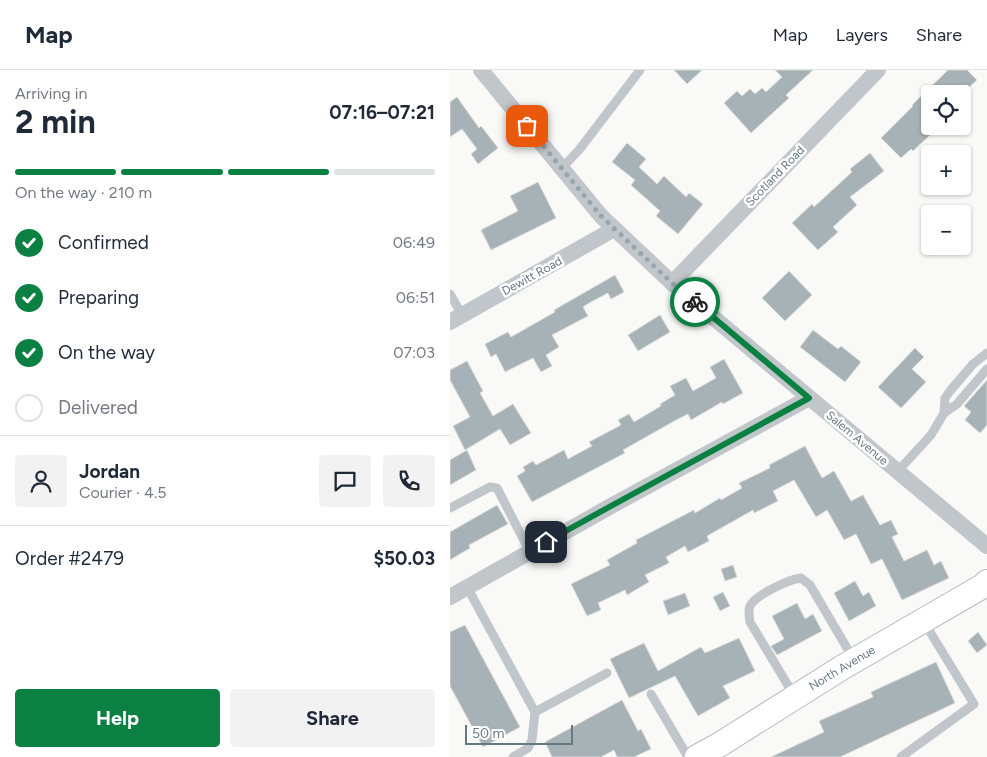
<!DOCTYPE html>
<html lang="en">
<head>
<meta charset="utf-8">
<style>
	body { margin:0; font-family:Figtree,sans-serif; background:#f2f2f3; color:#1f2937; height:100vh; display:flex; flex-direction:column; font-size:19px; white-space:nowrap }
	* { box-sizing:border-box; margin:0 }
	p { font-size:16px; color:#747a83 }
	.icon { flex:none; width:28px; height:28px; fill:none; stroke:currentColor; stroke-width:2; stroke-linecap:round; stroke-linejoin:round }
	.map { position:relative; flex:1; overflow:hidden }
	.panel { display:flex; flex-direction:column; background:#fff; width:450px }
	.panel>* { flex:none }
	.controls { position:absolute; left:471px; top:15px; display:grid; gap:10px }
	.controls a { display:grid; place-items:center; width:50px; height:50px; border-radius:5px; background:#fff; box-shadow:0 1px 4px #0004; font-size:25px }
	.scale { position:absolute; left:15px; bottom:12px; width:108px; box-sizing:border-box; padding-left:5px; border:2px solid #647982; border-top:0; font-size:14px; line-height:18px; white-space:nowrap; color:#647982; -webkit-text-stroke:4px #fff; paint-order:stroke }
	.pin { position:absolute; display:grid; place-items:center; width:42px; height:42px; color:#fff; margin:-21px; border-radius:10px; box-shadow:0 2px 8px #0006 }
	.courier { position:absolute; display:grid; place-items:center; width:50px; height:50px; margin:-25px; border:4px solid #0b8043; border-radius:50%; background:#fff; color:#222; box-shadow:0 1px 6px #0007 }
	.overview em { font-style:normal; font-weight:700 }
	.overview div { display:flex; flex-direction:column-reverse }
	.overview { display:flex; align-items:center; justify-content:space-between; height:85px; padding:0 15px }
	h1 { font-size:32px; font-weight:700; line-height:38px }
	.bar { display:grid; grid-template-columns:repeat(4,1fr); gap:8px 5px; align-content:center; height:60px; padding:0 15px }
	.bar i { height:6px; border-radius:4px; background:#e0e1e3 }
	.bar .selected { background:#0b8043 }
	.bar p { grid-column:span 4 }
	.line { display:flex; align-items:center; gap:12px; padding:0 15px; border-top:1px solid #e0e1e3 }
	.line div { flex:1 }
	.round { display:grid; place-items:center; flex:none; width:52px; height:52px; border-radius:5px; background:#f2f2f3 }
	ol { padding:0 15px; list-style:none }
	li { display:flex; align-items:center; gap:15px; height:55px }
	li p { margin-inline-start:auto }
	li .icon { padding:5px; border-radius:50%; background:#0b8043; color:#fff; stroke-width:4 }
	li:last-child { color:#747a83 }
	li i { width:28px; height:28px; border:2px solid #e0e1e3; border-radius:50% }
	.primary-button { display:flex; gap:10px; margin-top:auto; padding:10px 15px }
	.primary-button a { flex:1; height:58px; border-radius:5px; background:#0b8043; color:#fff; font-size:20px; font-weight:700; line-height:58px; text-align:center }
	.primary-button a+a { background:#f2f2f3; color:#1f2937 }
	header { display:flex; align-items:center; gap:30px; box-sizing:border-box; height:70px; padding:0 25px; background:#fff; border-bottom:1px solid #e0e1e3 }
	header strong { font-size:24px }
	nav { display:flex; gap:28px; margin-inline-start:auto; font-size:18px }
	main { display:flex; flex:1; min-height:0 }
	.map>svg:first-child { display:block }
	.building { fill:#a7b2b6; stroke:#dbdbd9 }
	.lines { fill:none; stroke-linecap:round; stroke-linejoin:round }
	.secondary-casing { stroke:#b2babe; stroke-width:26 }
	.service { stroke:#c0c6c9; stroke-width:9 }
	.minor { stroke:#c0c6c9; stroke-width:16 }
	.secondary { stroke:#fff; stroke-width:24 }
	.done { stroke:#98a6ab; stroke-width:5; stroke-dasharray:0 9 }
	.route { stroke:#0b8043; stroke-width:6 }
	.labels { text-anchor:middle; stroke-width:5; stroke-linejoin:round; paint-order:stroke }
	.street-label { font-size:12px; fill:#647982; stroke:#fff }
</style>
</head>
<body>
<header>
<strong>Map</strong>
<nav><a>Map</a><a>Layers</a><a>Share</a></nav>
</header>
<main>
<section class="panel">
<div class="overview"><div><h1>2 min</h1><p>Arriving in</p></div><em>07:16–07:21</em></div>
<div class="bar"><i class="selected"></i><i class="selected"></i><i class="selected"></i><i></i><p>On the way · 210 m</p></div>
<ol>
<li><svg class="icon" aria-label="check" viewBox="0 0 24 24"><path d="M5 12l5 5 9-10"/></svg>Confirmed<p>06:49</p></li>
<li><svg class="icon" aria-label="check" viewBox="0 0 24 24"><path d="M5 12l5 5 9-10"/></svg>Preparing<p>06:51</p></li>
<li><svg class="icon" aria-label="check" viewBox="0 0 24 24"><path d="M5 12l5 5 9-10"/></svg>On the way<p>07:03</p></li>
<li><i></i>Delivered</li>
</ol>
<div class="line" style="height:90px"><a class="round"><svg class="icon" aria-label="person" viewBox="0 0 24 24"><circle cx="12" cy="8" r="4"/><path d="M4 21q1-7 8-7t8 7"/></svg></a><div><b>Jordan</b><p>Courier · 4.5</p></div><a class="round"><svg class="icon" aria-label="chat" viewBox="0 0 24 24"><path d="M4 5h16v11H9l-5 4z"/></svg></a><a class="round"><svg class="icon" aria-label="phone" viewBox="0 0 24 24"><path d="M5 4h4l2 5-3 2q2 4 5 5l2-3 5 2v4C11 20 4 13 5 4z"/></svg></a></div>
<div class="line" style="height:65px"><div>Order #2479</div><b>$50.03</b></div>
<div class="primary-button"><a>Help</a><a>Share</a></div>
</section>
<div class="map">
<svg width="537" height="687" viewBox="0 0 537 687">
	<rect width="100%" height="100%" fill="#f9f9f7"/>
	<g class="building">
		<polygon points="224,0 252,0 237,14"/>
		<polygon points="325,0 363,0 336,25 339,28 301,63 274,33 287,21 292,26 300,19 305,24 312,18 316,22 332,7"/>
		<polygon points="498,0 517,0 527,10 516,20 511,15 501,24 480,24 480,65 463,81 461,79 451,88 431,68 463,36 462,35"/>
		<polygon points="7,27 29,58 31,56 48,78 28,94 21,84 27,79 12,59 0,67 0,32"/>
		<polygon points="177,73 196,89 189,97 207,114 214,106 236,127 239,123 253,134 228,164 206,146 210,141 181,115 185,110 162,92"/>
		<polygon points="420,83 434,101 400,127 407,135 383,157 388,162 368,180 342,153 362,134 364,137 402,102 400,99"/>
		<polygon points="88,112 106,148 41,180 31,160 68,141 60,126"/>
		<polygon points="339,201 362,225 335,251 312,228"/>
		<polygon points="165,205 174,222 161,229 158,223 139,233 133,237 138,246 102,265 109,277 96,285 102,296 91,302 83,288 55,302 46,284 41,287 35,274 58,262 61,267 105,242 104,240"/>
		<polygon points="210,245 220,262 188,281 178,265"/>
		<polygon points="363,260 388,279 391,276 411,292 395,312 350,277"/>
		<polygon points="465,278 474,287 462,299 476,312 451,338 428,317"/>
		<polygon points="274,289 293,323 273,334 272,332 241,350 238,344 226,350 173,380 175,383 82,432 67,406 75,401 73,397 83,391 86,395 114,380 118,389 142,376 139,372 171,355 168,350 179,344 184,352 211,336 210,334 225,325 220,316 236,308 243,321 266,308 260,297"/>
		<polygon points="17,291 33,321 30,323 43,346 63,334 81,363 60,375 50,359 15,380 3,356 20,347 0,310 0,300"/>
		<polygon points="537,310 537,355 530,363 515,350 521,342 514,336"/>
		<polygon points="355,376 372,408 384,401 401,431 413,425 430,455 441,450 448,464 442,467 454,491 477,480 484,495 491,491 499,508 452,530 432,489 421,494 406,464 394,470 377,440 366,447 344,410 323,421 328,431 304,443 303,440 257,466 259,471 238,482 235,476 216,487 219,493 195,505 199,512 177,525 175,520 148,533 151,540 137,546 121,514 160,495 157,490 187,473 186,470 244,440 245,443 270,428 271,430 292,418 289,413 320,398 319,395"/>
		<polygon points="17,380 26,400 0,415 0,390"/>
		<polygon points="47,435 58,454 19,475 20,478 0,490 0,462"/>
		<polygon points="283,495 287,507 275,511 271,499"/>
		<polygon points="405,511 413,526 419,522 426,536 399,551 384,523"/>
		<polygon points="273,522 280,536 270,541 263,527"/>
		<polygon points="235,523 240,536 218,545 213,531"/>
		<polygon points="347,533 355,549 363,544 372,561 327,585 321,576 334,569 322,546"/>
		<polygon points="15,555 70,657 33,677 0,616 0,562"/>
		<polygon points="528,562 537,575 527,583 518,571"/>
		<polygon points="289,568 305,601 273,616 280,628 248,646 225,606 179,628 160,589 194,573 208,601 251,577 255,583"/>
		<polygon points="486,592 505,633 390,687 321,687 374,662 369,651 423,627 421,622"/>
		<polygon points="172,630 188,661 191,659 201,679 184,687 167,687 164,680 151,687 102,687 95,672"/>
	</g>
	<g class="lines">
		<defs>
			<polyline id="secondary" points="247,687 269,675 393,597 533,516 537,512"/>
		</defs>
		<use href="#secondary" class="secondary-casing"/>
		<g class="service">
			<polyline points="112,98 129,80 190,0"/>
			<polyline points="0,224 12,245"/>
			<polyline points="494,343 507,334 537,299"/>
			<polyline points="447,402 481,365 494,343 495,328 500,321 523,294 537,283"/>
			<polyline points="0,438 40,417 47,418 80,482"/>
			<polyline points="17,517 85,642 157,603"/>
			<polyline points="201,624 238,687"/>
			<path d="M345,627L300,552C299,546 298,541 300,536C305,525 340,509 351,508L360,515L404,590"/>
			<polyline points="63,687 78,678 82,670 85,642"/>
			<polyline points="451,687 524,634 474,552"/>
		</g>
		<g class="minor">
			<polyline points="31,0 151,146 222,213 537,476"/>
			<polyline points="222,213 428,0"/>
			<polyline points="0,252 164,159"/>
			<polyline points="0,527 161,436 359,328"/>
		</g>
		<use href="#secondary" class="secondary"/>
	</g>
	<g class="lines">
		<polyline class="done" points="77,56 151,146 222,213 245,232"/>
		<polyline class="route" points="96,472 161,436 359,328 245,232"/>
	</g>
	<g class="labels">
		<g class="street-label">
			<text transform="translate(325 106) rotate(-46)" y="4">Scotland Road</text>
			<text transform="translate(82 206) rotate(-29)" y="4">Dewitt Road</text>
			<text transform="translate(407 368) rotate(40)" y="4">Salem Avenue</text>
			<text transform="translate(392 598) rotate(-31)" y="4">North Avenue</text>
		</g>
	</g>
</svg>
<div class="controls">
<a><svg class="icon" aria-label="locate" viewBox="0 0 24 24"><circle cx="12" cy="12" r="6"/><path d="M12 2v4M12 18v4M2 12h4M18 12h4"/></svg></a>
<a>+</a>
<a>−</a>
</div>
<div class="scale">50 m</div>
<div class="pin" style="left:77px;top:56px;background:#ea580c"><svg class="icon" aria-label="bag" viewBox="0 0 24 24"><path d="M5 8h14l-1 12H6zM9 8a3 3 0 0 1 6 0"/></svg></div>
<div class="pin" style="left:96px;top:472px;background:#1f2937"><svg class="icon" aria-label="home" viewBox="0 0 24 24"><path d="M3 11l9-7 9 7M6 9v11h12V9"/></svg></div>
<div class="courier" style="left:245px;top:232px"><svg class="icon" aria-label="bike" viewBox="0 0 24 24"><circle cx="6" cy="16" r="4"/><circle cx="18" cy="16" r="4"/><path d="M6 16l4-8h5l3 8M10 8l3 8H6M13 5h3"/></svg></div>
</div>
</main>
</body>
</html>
